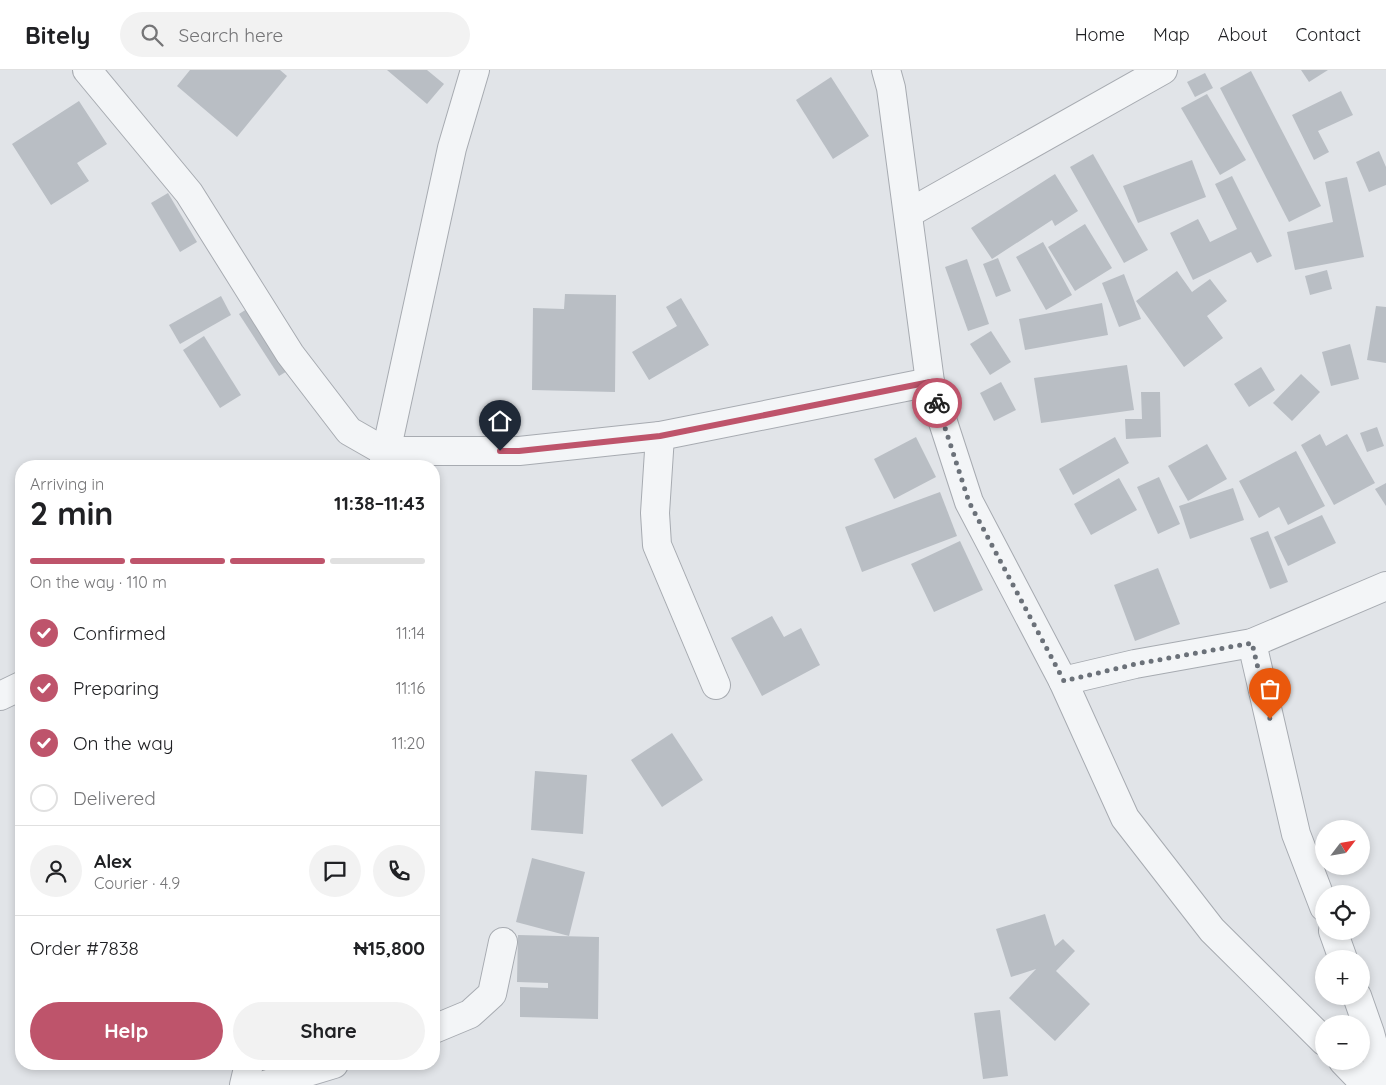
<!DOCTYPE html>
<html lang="en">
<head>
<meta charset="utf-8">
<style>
	body { margin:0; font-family:Quicksand,sans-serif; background:#f2f2f2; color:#202124; height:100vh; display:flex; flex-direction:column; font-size:19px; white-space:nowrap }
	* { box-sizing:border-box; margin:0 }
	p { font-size:16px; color:#757577 }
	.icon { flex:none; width:28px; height:28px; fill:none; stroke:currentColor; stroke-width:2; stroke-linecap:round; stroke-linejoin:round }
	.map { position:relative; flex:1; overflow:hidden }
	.details { position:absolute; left:15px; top:390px; width:425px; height:610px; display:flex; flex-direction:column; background:#fff; border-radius:20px; box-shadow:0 2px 8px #0003 }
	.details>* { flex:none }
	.needle { width:32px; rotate:59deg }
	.buttons { position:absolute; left:1315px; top:750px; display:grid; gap:10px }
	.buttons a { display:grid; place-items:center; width:55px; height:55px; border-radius:50%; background:#fff; box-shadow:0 2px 8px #0003; font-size:25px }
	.pin { position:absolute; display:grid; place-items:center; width:42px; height:42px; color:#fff; margin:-51px -21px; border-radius:50% 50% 50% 0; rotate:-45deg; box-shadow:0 0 5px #0007 }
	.pin .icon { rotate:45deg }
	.courier { position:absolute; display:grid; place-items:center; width:50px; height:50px; margin:-25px; border:4px solid #be546b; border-radius:50%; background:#fff; color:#222; box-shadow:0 1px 6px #0007 }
	.head em { font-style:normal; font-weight:800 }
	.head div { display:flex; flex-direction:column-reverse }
	.head { display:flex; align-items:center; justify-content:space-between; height:85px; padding:0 15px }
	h1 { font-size:32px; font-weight:800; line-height:38px }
	.bar { display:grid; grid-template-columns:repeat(4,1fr); gap:8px 5px; align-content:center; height:60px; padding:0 15px }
	.bar i { height:6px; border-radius:4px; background:#e0e0e0 }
	.bar .current { background:#be546b }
	.bar p { grid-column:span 4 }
	.line { display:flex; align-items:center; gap:12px; padding:0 15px; border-top:1px solid #e0e0e0 }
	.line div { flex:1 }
	.round { display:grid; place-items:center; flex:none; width:52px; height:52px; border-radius:26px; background:#f2f2f2 }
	ol { padding:0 15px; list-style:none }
	li { display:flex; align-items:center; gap:15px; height:55px }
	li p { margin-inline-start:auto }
	li .icon { padding:5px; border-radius:50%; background:#be546b; color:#fff; stroke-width:4 }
	li:last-child { color:#757577 }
	li i { width:28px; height:28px; border:2px solid #e0e0e0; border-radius:50% }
	.cta { display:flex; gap:10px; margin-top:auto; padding:10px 15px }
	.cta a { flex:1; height:58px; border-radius:30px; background:#be546b; color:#fff; font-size:20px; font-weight:800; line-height:58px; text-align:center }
	.cta a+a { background:#f2f2f2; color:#202124 }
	header { display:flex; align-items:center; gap:30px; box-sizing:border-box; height:70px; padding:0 25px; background:#fff; border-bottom:1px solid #e0e0e0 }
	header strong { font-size:24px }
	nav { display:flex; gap:28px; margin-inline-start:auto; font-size:18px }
	.search { width:350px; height:45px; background:#f2f2f2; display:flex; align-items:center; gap:12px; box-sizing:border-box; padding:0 18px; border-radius:28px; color:#757577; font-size:19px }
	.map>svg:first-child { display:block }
	.building { fill:#b9bec4 }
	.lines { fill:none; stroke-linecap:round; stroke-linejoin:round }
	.minor-casing { stroke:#a7abb1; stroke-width:30 }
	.minor { stroke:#f3f5f7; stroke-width:28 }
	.done { stroke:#6b7179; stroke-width:5; stroke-dasharray:0 9 }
	.route { stroke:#be546b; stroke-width:6 }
</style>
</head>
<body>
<header>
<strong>Bitely</strong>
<div class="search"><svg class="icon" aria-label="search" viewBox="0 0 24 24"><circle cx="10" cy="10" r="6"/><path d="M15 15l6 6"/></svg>Search here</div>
<nav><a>Home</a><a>Map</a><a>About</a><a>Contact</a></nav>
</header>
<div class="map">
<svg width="1386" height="1015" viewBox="0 0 1386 1015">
	<rect width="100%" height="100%" fill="#e1e4e8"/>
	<g class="building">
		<polygon points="190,0 280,0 287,6 237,67 177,16"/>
		<polygon points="387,0 427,0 444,14 427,34"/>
		<polygon points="1301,0 1328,0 1309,12"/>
		<polygon points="1251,1 1321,136 1289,152 1220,18"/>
		<polygon points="1205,3 1213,18 1195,27 1187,12"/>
		<polygon points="831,7 869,66 833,89 796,30"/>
		<polygon points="1341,21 1353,45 1318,61 1329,82 1314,90 1292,45"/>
		<polygon points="1207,24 1246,90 1220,105 1181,38"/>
		<polygon points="79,31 107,74 77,93 89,111 51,135 12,74"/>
		<polygon points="1379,81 1386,97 1386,115 1369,122 1356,92"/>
		<polygon points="1093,84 1148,180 1124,193 1070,97"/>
		<polygon points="1192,90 1206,127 1138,153 1123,116"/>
		<polygon points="1055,104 1078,141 1055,156 1052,150 992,189 971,158"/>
		<polygon points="1232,106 1272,186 1257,193 1251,182 1193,210 1170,163 1198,149 1210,172 1237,159 1215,114"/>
		<polygon points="1347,107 1364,187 1295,200 1287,162 1333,152 1325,112"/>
		<polygon points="168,123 197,172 180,182 151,133"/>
		<polygon points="1085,154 1112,198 1075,221 1048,177"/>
		<polygon points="1043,172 1072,225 1046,240 1016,187"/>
		<polygon points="998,188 1011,221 996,227 983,194"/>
		<polygon points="967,189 989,254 968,261 945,197"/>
		<polygon points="1327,200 1332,219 1310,225 1305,206"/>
		<polygon points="1177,201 1192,222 1210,209 1227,231 1207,246 1223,268 1184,297 1136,231"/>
		<polygon points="1124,204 1141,249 1119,257 1102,213"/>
		<polygon points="565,224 616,225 615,322 532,320 533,238 564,239"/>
		<polygon points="221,226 231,245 180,274 169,255"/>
		<polygon points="681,228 709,275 649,310 632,282 677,256 666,237"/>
		<polygon points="1102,233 1108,265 1025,280 1019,249"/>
		<polygon points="1376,236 1386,237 1386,293 1367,290"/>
		<polygon points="250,237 289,300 279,306 239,244"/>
		<polygon points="991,261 1011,292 990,305 970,274"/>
		<polygon points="204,266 241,325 220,338 183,280"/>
		<polygon points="1350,274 1359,309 1331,316 1322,282"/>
		<polygon points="1127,295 1134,340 1041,353 1034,308"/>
		<polygon points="1261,297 1275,320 1249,337 1234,314"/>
		<polygon points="1301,304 1320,322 1292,351 1273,333"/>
		<polygon points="1001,312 1016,340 994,351 980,323"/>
		<polygon points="1141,322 1160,322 1161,367 1126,369 1125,349 1142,349"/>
		<polygon points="1377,357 1384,376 1367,382 1360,363"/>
		<polygon points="1320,364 1326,376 1347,364 1375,413 1334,435 1301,375"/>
		<polygon points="916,367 936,407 894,429 874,389"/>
		<polygon points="1115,367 1129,393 1073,425 1059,399"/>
		<polygon points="1207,374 1227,409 1188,431 1168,396"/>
		<polygon points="1296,381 1325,436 1288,455 1279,437 1259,448 1239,411"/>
		<polygon points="1159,407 1180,454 1158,464 1137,417"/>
		<polygon points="1119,408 1137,440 1091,465 1074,434"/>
		<polygon points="1386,413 1386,436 1375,419"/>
		<polygon points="1233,418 1244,450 1190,469 1179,436"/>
		<polygon points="940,422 957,466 862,502 845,457"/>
		<polygon points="1322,445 1336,473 1288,496 1274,467"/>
		<polygon points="1268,461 1288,512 1270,519 1250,468"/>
		<polygon points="960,471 983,520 934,542 911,494"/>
		<polygon points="1158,498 1180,554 1135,571 1114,515"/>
		<polygon points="772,546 784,567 801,558 820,595 762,626 731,568"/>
		<polygon points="672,663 703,710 662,737 631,690"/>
		<polygon points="535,701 587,705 583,764 531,760"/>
		<polygon points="532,788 585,802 569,866 516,852"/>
		<polygon points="1045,844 1055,876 1063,869 1075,881 1056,901 1090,934 1055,971 1009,928 1036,899 1011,907 996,859"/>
		<polygon points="518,865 599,867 598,949 520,947 520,917 548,918 548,913 517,912"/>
		<polygon points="1000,940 1008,1006 983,1009 974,943"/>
	</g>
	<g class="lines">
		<defs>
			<g id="minor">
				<polyline points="87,0 189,123 290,284 349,361 384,381 519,381 660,366 930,312"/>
				<polyline points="886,0 891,18 930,312 969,432 1063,611 1125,748 1212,860 1324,971"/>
				<polyline points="909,143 1163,0"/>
				<polyline points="660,366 655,443 657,475 716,615"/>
				<polyline points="383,396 452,78 475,0"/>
				<polyline points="1252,573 1296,764 1324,837"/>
				<polyline points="1063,611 1135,594 1252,573 1386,516"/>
				<polyline points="0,626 21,616"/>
				<polyline points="1333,861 1343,889"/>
				<polyline points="1357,926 1370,963 1384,1015"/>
				<polyline points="434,959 470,944 492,924 503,872"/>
				<polyline points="1343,991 1366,1015"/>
				<polyline points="244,1015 249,994"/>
				<polyline points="265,1015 334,994"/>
			</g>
		</defs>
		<use href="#minor" class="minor-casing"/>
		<use href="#minor" class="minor"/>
	</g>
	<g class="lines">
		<polyline class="done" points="937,333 969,432 1064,611 1136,594 1252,573 1270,649"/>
		<polyline class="route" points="500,381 519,381 660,366 930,312 937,333"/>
	</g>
</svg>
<div class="buttons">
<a><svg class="needle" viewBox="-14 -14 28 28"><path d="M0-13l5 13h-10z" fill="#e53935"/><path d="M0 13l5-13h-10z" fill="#757577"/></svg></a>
<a><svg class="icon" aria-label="locate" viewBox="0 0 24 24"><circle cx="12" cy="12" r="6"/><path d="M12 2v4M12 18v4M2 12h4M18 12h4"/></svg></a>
<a>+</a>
<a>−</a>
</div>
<div class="pin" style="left:1270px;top:649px;background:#ea580c"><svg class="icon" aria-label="bag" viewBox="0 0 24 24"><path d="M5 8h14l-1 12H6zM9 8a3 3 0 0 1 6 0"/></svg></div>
<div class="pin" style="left:500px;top:381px;background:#1f2937"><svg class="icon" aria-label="home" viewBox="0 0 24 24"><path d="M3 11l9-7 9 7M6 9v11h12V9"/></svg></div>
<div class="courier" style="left:937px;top:333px"><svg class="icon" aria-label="bike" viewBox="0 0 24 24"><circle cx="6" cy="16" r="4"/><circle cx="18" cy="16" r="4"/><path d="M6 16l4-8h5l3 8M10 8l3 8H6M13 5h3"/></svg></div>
<section class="details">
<div class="head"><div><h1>2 min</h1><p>Arriving in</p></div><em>11:38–11:43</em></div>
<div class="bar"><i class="current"></i><i class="current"></i><i class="current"></i><i></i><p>On the way · 110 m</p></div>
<ol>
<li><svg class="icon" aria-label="check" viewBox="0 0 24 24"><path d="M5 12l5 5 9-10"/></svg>Confirmed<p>11:14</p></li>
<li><svg class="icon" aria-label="check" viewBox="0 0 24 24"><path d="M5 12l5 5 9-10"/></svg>Preparing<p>11:16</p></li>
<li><svg class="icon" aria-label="check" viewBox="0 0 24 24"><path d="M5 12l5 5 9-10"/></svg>On the way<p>11:20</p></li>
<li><i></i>Delivered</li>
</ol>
<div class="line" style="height:90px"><a class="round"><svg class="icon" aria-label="person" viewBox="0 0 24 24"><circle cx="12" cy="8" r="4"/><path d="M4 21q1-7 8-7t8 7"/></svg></a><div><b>Alex</b><p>Courier · 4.9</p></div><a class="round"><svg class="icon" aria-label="chat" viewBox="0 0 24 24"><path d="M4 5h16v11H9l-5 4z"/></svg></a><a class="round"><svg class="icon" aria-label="phone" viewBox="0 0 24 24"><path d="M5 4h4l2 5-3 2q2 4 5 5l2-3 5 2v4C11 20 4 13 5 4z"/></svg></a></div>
<div class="line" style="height:65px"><div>Order #7838</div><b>₦15,800</b></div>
<div class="cta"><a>Help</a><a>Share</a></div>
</section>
</div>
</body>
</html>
